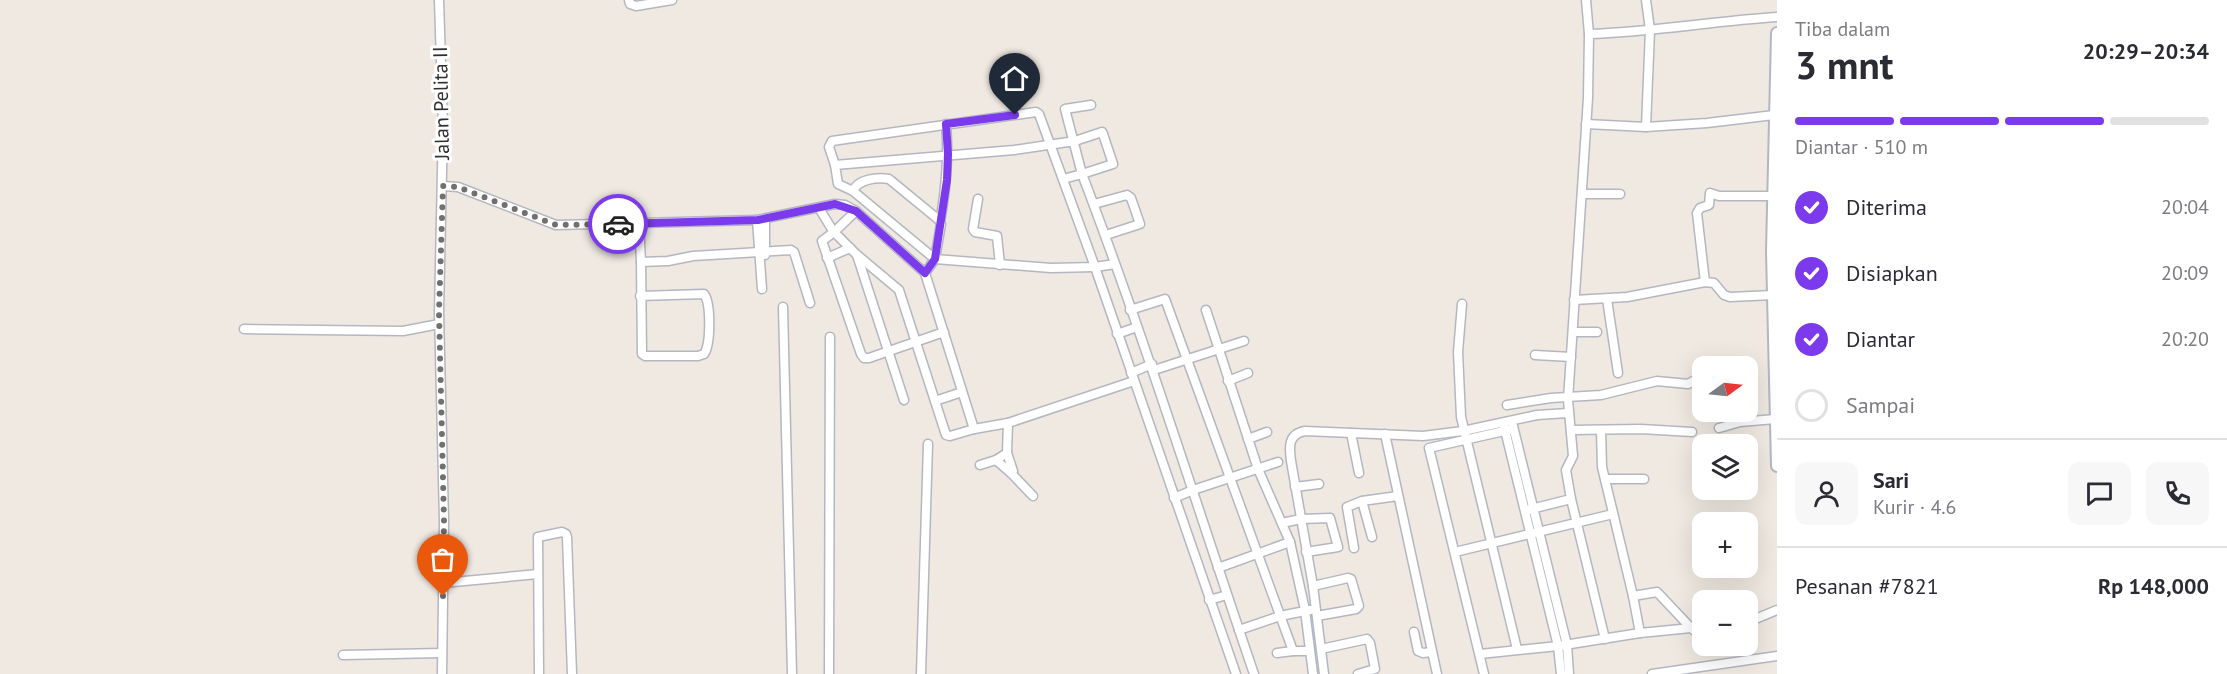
<!DOCTYPE html>
<html lang="id">
<head>
<meta charset="utf-8">
<style>
	body { margin:0; font-family:"PT Sans",sans-serif; background:#f7f7f7; color:#2b2b33; height:100vh; display:flex; flex-direction:column; font-size:22px; white-space:nowrap }
	* { box-sizing:border-box; margin:0 }
	p { font-size:20px; color:#7c7c81 }
	.icon { flex:none; width:33px; height:33px; fill:none; stroke:currentColor; stroke-width:2; stroke-linecap:round; stroke-linejoin:round }
	.map { position:relative; flex:1; overflow:hidden }
	.drawer { display:flex; flex-direction:column; background:#fff; width:450px }
	.drawer>* { flex:none }
	.needle { width:39px; rotate:75deg }
	.buttons { position:absolute; left:1692px; top:356px; display:grid; gap:12px }
	.buttons a { display:grid; place-items:center; width:66px; height:66px; border-radius:12px; background:#fff; box-shadow:0 6px 24px #0002; font-size:30px }
	.pin { position:absolute; display:grid; place-items:center; width:51px; height:51px; color:#fff; margin:-62px -26px; border-radius:50% 50% 50% 0; rotate:-45deg; box-shadow:0 0 6px #0007 }
	.pin .icon { rotate:45deg }
	.courier { position:absolute; display:grid; place-items:center; width:60px; height:60px; margin:-30px; border:4px solid #7c3aed; border-radius:50%; background:#fff; color:#222; box-shadow:0 2px 8px #0007 }
	.overview em { font-style:normal; font-weight:600 }
	.overview div { display:flex; flex-direction:column-reverse }
	.overview { display:flex; align-items:center; justify-content:space-between; height:102px; padding:0 18px }
	h1 { font-size:39px; font-weight:600; line-height:45px }
	.bar { display:grid; grid-template-columns:repeat(4,1fr); gap:9px 6px; align-content:center; height:72px; padding:0 18px }
	.bar i { height:8px; border-radius:4px; background:#e1e1e2 }
	.bar .active { background:#7c3aed }
	.bar p { grid-column:span 4 }
	.line { display:flex; align-items:center; gap:15px; padding:0 18px; border-top:2px solid #e1e1e2 }
	.line div { flex:1 }
	.round { display:grid; place-items:center; flex:none; width:63px; height:63px; border-radius:12px; background:#f7f7f7 }
	ol { padding:0 18px; list-style:none }
	li { display:flex; align-items:center; gap:18px; height:66px }
	li p { margin-inline-start:auto }
	li .icon { padding:6px; border-radius:50%; background:#7c3aed; color:#fff; stroke-width:4 }
	li:last-child { color:#7c7c81 }
	li i { width:33px; height:33px; border:3px solid #e1e1e2; border-radius:50% }
	main { display:flex; flex:1; min-height:0 }
	.map>svg:first-child { display:block }
	.lines { fill:none; stroke-linecap:round; stroke-linejoin:round }
	.minor-casing { stroke:#b4b7c1; stroke-width:11 }
	.tertiary-casing { stroke:#b4b7c1; stroke-width:14 }
	.minor { stroke:#fff; stroke-width:8 }
	.tertiary { stroke:#fff; stroke-width:10 }
	.done { stroke:#726f6d; stroke-width:6; stroke-dasharray:0 10.8 }
	.route { stroke:#7c3aed; stroke-width:8 }
	.labels { text-anchor:middle; stroke-width:6; stroke-linejoin:round; paint-order:stroke }
	.street-label { font-size:20px; fill:#2e2e2e; stroke:#fff }
</style>
</head>
<body>
<main>
<div class="map">
<svg width="1777" height="674" viewBox="0 0 1777 674">
	<rect width="100%" height="100%" fill="#efe9e1"/>
	<g class="lines">
		<defs>
			<g id="minor">
				<polyline points="439,0 443,125 439,312 444,521 442,674"/>
				<polyline points="629,0 630,4 636,6 672,0"/>
				<polyline points="1586,0 1589,34"/>
				<polyline points="1586,124 1646,127 1707,123 1774,115"/>
				<polyline points="1646,127 1650,30 1646,0"/>
				<polyline points="835,165 829,147 832,141 1036,112 1039,114 1095,267 1236,674"/>
				<polyline points="1063,179 1082,174 1065,109 1091,105"/>
				<polyline points="443,186 458,187 556,225 639,223 641,262 668,261 693,256 791,250 794,252 810,303"/>
				<path d="M853,191C858,179 877,177 889,179L939,220L941,224L935,259L925,273L974,429L1008,423L1134,381"/>
				<polyline points="1582,194 1620,194"/>
				<polyline points="978,199 973,229 975,232 997,236 1000,265"/>
				<polyline points="1094,204 1127,195 1131,198 1140,224 1106,235"/>
				<polyline points="819,208 833,231 856,254 899,290 946,435 950,436 974,429"/>
				<polyline points="856,211 834,232 822,241 861,354 864,358 869,358 944,332"/>
				<path d="M940,222C946,189 949,158 946,124"/>
				<polyline points="639,223 757,220"/>
				<polyline points="765,255 765,219"/>
				<polyline points="857,255 904,400"/>
				<polyline points="827,258 850,248"/>
				<path d="M1115,264L1095,267L1051,268L935,259L853,191L838,184L835,165L1014,150L1075,141L1102,132L1103,134L1113,164L1082,174C1145,339 1197,507 1254,674"/>
				<polyline points="1705,282 1697,213 1700,208 1709,205 1710,193 1719,196 1777,196"/>
				<polyline points="762,289 757,220 835,204 845,205 856,211 925,273"/>
				<path d="M640,296L704,294C711,303 711,344 704,354L698,356H645L642,354L641,262"/>
				<polyline points="1607,299 1618,373"/>
				<polyline points="1574,300 1627,297 1705,282 1714,283 1724,295 1730,297 1773,295"/>
				<polyline points="1462,304 1458,352 1461,417 1517,649"/>
				<polyline points="783,307 792,674"/>
				<polyline points="1130,310 1165,299 1293,651"/>
				<polyline points="1206,310 1258,469 1290,542 1218,568"/>
				<polyline points="244,329 403,331 439,324"/>
				<polyline points="1573,332 1597,332"/>
				<polyline points="1117,334 1137,327"/>
				<polyline points="1535,355 1571,357"/>
				<polyline points="1154,370 1244,341"/>
				<polyline points="1131,373 1152,364"/>
				<polyline points="1228,381 1248,373"/>
				<polyline points="935,401 962,392"/>
				<polyline points="1507,405 1551,398 1601,395 1657,381 1688,384 1702,376"/>
				<polyline points="1504,426 1558,646 1561,674"/>
				<polyline points="1513,426 1567,645 1569,674"/>
				<polyline points="1719,428 1740,422 1775,419"/>
				<polyline points="1571,430 1641,429 1692,432"/>
				<polyline points="1601,430 1602,467 1633,596 1640,633"/>
				<polyline points="1351,433 1359,473"/>
				<polyline points="1385,434 1437,674"/>
				<polyline points="1248,439 1267,432"/>
				<polyline points="996,460 1011,473 1013,471 1007,453 1008,423"/>
				<polyline points="980,465 996,460 1007,453"/>
				<polyline points="1011,473 1033,496"/>
				<polyline points="1605,479 1644,479"/>
				<polyline points="1295,487 1319,484"/>
				<polyline points="1174,498 1193,490 1278,462"/>
				<polyline points="1362,501 1372,537"/>
				<polyline points="1527,510 1571,499"/>
				<polyline points="1282,523 1301,519 1330,518 1338,547 1306,552"/>
				<polyline points="1290,542 1305,610 1313,674"/>
				<polyline points="1354,548 1347,507 1362,501 1398,496"/>
				<polyline points="1455,552 1613,514"/>
				<polyline points="443,583 538,574"/>
				<polyline points="1313,586 1348,578 1351,579 1359,606 1356,609 1317,616"/>
				<polyline points="1633,596 1657,592 1691,628"/>
				<polyline points="1209,600 1227,595"/>
				<polyline points="1748,622 1777,610"/>
				<polyline points="1239,630 1280,616 1310,610"/>
				<polyline points="1414,632 1418,651 1423,653 1432,652"/>
				<path d="M1605,639L1571,499L1566,470L1573,456L1568,400L1588,98L1589,34C1652,32 1714,21 1777,17"/>
				<polyline points="1321,649 1367,639 1370,643 1375,669 1358,674"/>
				<polyline points="1277,653 1293,651 1310,651"/>
				<polyline points="1480,654 1558,646 1640,633 1691,628 1699,634 1702,634"/>
				<polyline points="343,655 442,653"/>
				<polyline points="539,674 538,537 562,532 566,534 567,537 572,674"/>
				<polyline points="829,674 830,337"/>
				<polyline points="921,674 928,444"/>
				<path d="M1324,674L1313,586L1291,461C1289,447 1288,434 1305,431L1423,436L1463,431L1537,415L1568,413"/>
				<polyline points="1484,674 1429,448 1513,429"/>
				<polyline points="1652,674 1777,656"/>
			</g>
			<polyline id="tertiary" points="1777,33 1772,251 1777,466"/>
		</defs>
		<use href="#minor" class="minor-casing"/>
		<use href="#tertiary" class="tertiary-casing"/>
		<use href="#minor" class="minor"/>
		<use href="#tertiary" class="tertiary"/>
	</g>
	<g class="lines">
		<polyline class="done" points="443,596 444,521 439,312 443,186 458,187 556,225 618,224"/>
		<polyline class="route" points="618,224 758,220 835,204 856,211 925,273 935,259 947,180 948,154 946,124 1015,115"/>
	</g>
	<g class="labels">
		<g class="street-label">
			<text transform="translate(441 103) rotate(-91)" y="7">Jalan Pelita II</text>
		</g>
	</g>
</svg>
<div class="buttons">
<a><svg class="needle" viewBox="-14 -14 28 28"><path d="M0-13l5 13h-10z" fill="#e53935"/><path d="M0 13l5-13h-10z" fill="#7c7c81"/></svg></a>
<a><svg class="icon" aria-label="layers" viewBox="0 0 24 24"><path d="M12 4l9 5-9 5-9-5zM3 14l9 5 9-5"/></svg></a>
<a>+</a>
<a>−</a>
</div>
<div class="pin" style="left:443px;top:596px;background:#ea580c"><svg class="icon" aria-label="bag" viewBox="0 0 24 24"><path d="M5 8h14l-1 12H6zM9 8a3 3 0 0 1 6 0"/></svg></div>
<div class="pin" style="left:1015px;top:115px;background:#1f2937"><svg class="icon" aria-label="home" viewBox="0 0 24 24"><path d="M3 11l9-7 9 7M6 9v11h12V9"/></svg></div>
<div class="courier" style="left:618px;top:224px"><svg class="icon" aria-label="car" viewBox="0 0 24 24"><path d="M5 17H2v-5l4-1 3-4h7l3 4 3 1v5h-3M9 17h6M6 11h13"/><circle cx="7" cy="17" r="2"/><circle cx="17" cy="17" r="2"/></svg></div>
</div>
<section class="drawer">
<div class="overview"><div><h1>3 mnt</h1><p>Tiba dalam</p></div><em>20:29–20:34</em></div>
<div class="bar"><i class="active"></i><i class="active"></i><i class="active"></i><i></i><p>Diantar · 510 m</p></div>
<ol>
<li><svg class="icon" aria-label="check" viewBox="0 0 24 24"><path d="M5 12l5 5 9-10"/></svg>Diterima<p>20:04</p></li>
<li><svg class="icon" aria-label="check" viewBox="0 0 24 24"><path d="M5 12l5 5 9-10"/></svg>Disiapkan<p>20:09</p></li>
<li><svg class="icon" aria-label="check" viewBox="0 0 24 24"><path d="M5 12l5 5 9-10"/></svg>Diantar<p>20:20</p></li>
<li><i></i>Sampai</li>
</ol>
<div class="line" style="height:108px"><a class="round"><svg class="icon" aria-label="person" viewBox="0 0 24 24"><circle cx="12" cy="8" r="4"/><path d="M4 21q1-7 8-7t8 7"/></svg></a><div><b>Sari</b><p>Kurir · 4.6</p></div><a class="round"><svg class="icon" aria-label="chat" viewBox="0 0 24 24"><path d="M4 5h16v11H9l-5 4z"/></svg></a><a class="round"><svg class="icon" aria-label="phone" viewBox="0 0 24 24"><path d="M5 4h4l2 5-3 2q2 4 5 5l2-3 5 2v4C11 20 4 13 5 4z"/></svg></a></div>
<div class="line" style="height:78px"><div>Pesanan #7821</div><b>Rp 148,000</b></div>
</section>
</main>
</body>
</html>
